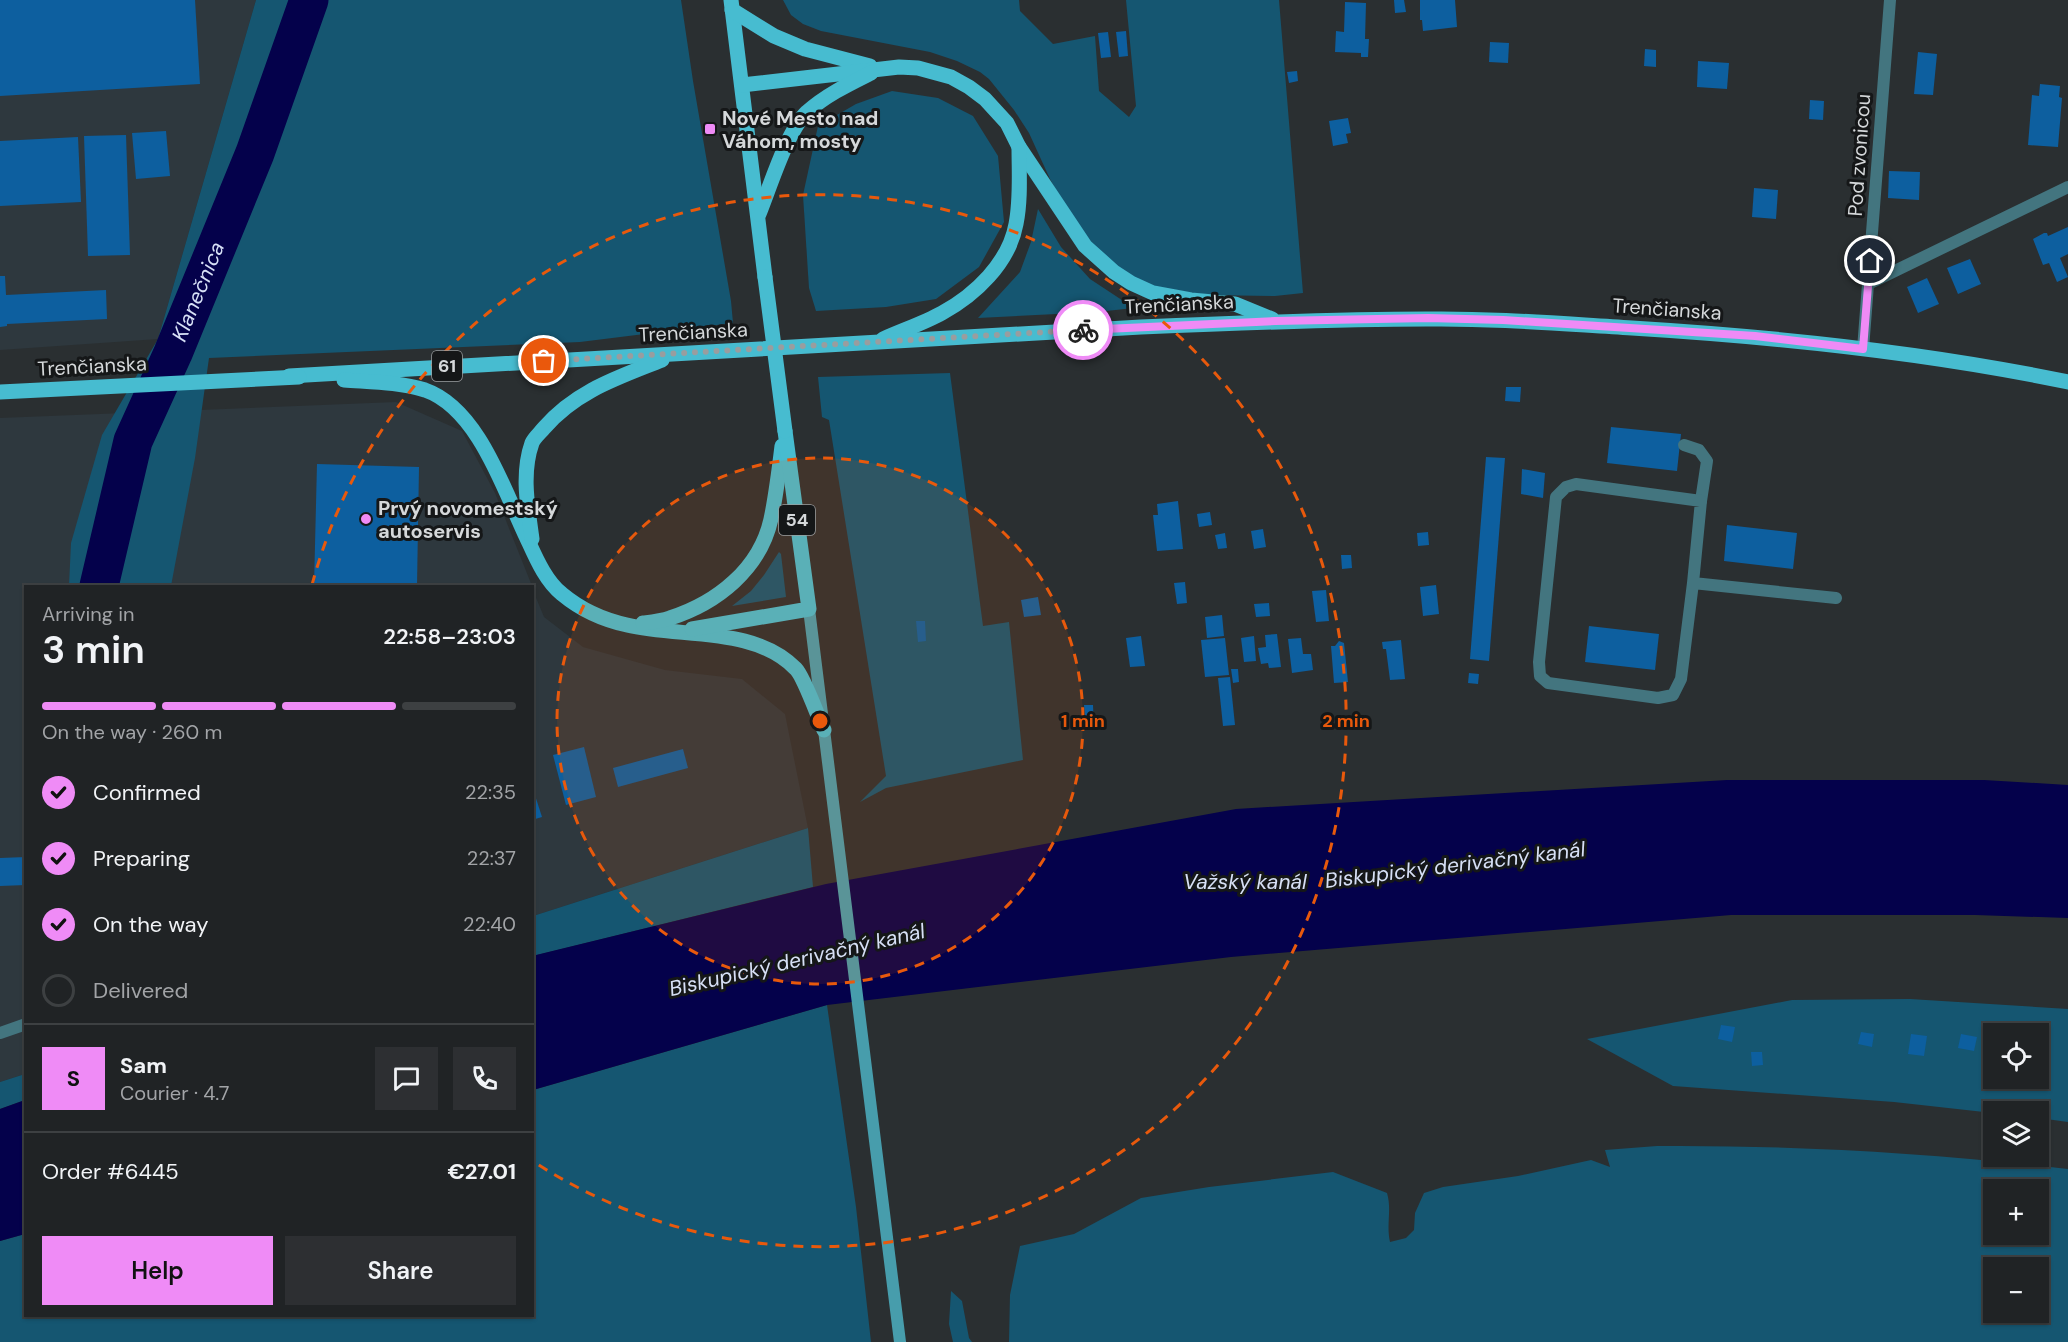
<!DOCTYPE html>
<html lang="en">
<head>
<meta charset="utf-8">
<style>
	body { margin:0; font-family:"DM Sans",sans-serif; background:#2d2f32; color:#f1f3f6; height:100vh; display:flex; flex-direction:column; font-size:22px; white-space:nowrap }
	* { box-sizing:border-box; margin:0 }
	p { font-size:20px; color:#a2a4a7 }
	.icon { flex:none; width:33px; height:33px; fill:none; stroke:currentColor; stroke-width:2; stroke-linecap:round; stroke-linejoin:round }
	.map { position:relative; flex:1; overflow:hidden }
	.drawer { position:absolute; left:24px; top:585px; width:510px; height:732px; display:flex; flex-direction:column; background:#202325; border-radius:0px; box-shadow:0 2px 4px #0004,0 0 0 2px #3d4042 }
	.drawer>* { flex:none }
	.controls { position:absolute; left:1983px; top:1023px; display:grid; gap:12px }
	.controls a { display:grid; place-items:center; width:66px; height:66px; border-radius:0px; background:#202325; box-shadow:0 2px 4px #0004,0 0 0 2px #3d4042; font-size:30px }
	.pin { position:absolute; display:grid; place-items:center; width:51px; height:51px; color:#fff; margin:-26px; border:3px solid #fff; border-radius:50%; box-shadow:0 2px 6px #0007 }
	.courier { position:absolute; display:grid; place-items:center; width:60px; height:60px; margin:-30px; border:4px solid #ef8bf6; border-radius:50%; background:#fff; color:#222; box-shadow:0 2px 8px #0007 }
	.overview em { font-style:normal; font-weight:600 }
	.overview div { display:flex; flex-direction:column-reverse }
	.overview { display:flex; align-items:center; justify-content:space-between; height:102px; padding:0 18px }
	h1 { font-size:39px; font-weight:600; line-height:45px }
	.bar { display:grid; grid-template-columns:repeat(4,1fr); gap:9px 6px; align-content:center; height:72px; padding:0 18px }
	.bar i { height:8px; border-radius:4px; background:#3d4042 }
	.bar .on { background:#ef8bf6 }
	.bar p { grid-column:span 4 }
	.line { display:flex; align-items:center; gap:15px; padding:0 18px; border-top:2px solid #3d4042 }
	.line div { flex:1 }
	.round { display:grid; place-items:center; flex:none; width:63px; height:63px; border-radius:0px; background:#2d2f32 }
	ol { padding:0 18px; list-style:none }
	li { display:flex; align-items:center; gap:18px; height:66px }
	li p { margin-inline-start:auto }
	li .icon { padding:6px; border-radius:50%; background:#ef8bf6; color:#111; stroke-width:4 }
	li:last-child { color:#a2a4a7 }
	li i { width:33px; height:33px; border:3px solid #3d4042; border-radius:50% }
	.button { display:flex; gap:12px; margin-top:auto; padding:12px 18px }
	.button a { flex:1; height:69px; border-radius:0px; background:#ef8bf6; color:#111; font-size:24px; font-weight:600; line-height:69px; text-align:center }
	.button a+a { background:#2d2f32; color:#f1f3f6 }
	.map>svg:first-child { display:block }
	.built { fill:#2e383e }
	.green { fill:#155671; fill-rule:evenodd }
	.water { fill:#04014b }
	.lines { fill:none; stroke-linecap:round; stroke-linejoin:round }
	.river { stroke:#04014b; stroke-width:39 }
	.building { fill:#0d5f9f }
	.minor { stroke:#43757f; stroke-width:12 }
	.secondary { stroke:#479dac; stroke-width:12 }
	.primary { stroke:#47bcd0; stroke-width:15 }
	.primary-bridge { stroke:#47bcd0; stroke-width:15 }
	.done { stroke:#999d9f; stroke-width:6; stroke-dasharray:0 10.8 }
	.route { stroke:#ef8bf6; stroke-width:8 }
	.ring { fill:none; stroke:#e8590c; stroke-width:3; stroke-dasharray:10 8 }
	.poi-dot { fill:#ef8bf6; stroke:#151718; stroke-width:2 }
	.labels { text-anchor:middle; stroke-width:6; stroke-linejoin:round; paint-order:stroke }
	.shield { fill:#151718; stroke:#9b9ea0; stroke-width:1.5 }
	.shield-label { font-size:18px; font-weight:bold; fill:#d5d8da }
	.poi-label { font-size:20px; font-weight:bold; fill:#d5d8da; stroke:#151718; text-anchor:start }
	.street-label { font-size:20px; fill:#d5d8da; stroke:#151718 }
	.water-label { font-size:21px; font-style:italic; fill:#d7e0f6; stroke:#151718 }
	.centre { fill:#e8590c; stroke:#151718; stroke-width:3 }
	.ring-label { font-size:18px; text-anchor:middle; font-weight:bold; fill:#e8590c; stroke:#151718; stroke-width:6; stroke-linejoin:round; paint-order:stroke }
</style>
</head>
<body>
<div class="map">
<svg width="2068" height="1342" viewBox="0 0 2068 1342">
	<rect width="100%" height="100%" fill="#2a2f31"/>
	<g class="built">
		<polygon points="0,0 256,0 158,339 0,350"/>
		<polygon points="396,402 462,431 495,493 532,586 26,586 25,1074 0,1082 0,418"/>
		<polygon points="532,588 544,617 583,647 665,670 742,679 785,714 808,828 533,916"/>
	</g>
	<g class="green">
		<polygon points="256,0 681,0 693,81 731,301 733,323 580,342 209,358 195,458 171,586 69,586 71,543 102,435 158,339"/>
		<polygon points="783,0 1019,0 1020,11 1053,44 1095,36 1099,91 1129,117 1136,106 1126,0 1279,0 1303,293 1275,296 1205,295 1152,286 1129,277 1087,240 1069,214 1050,179 1029,133 1014,110 989,79 980,72 957,61 930,52 821,31 803,24 791,15"/>
		<polygon points="892,91 938,98 973,116 998,156 1004,222 979,267 936,299 886,307 816,311 809,288 803,195 818,126 856,104"/>
		<polygon points="1038,209 1061,247 1090,279 1134,308 1097,312 978,318 1020,272 1031,242"/>
		<polygon points="950,373 983,626 1009,622 1023,760 886,788 860,802 886,776 829,420 822,417 818,377"/>
		<polygon points="779,552 781,554 786,597 732,606 751,591 764,575"/>
		<polygon points="808,828 813,887 533,956 533,916"/>
		<path d="M1910,999L2068,1009V1122L2039,1118L2038,1112H1994L1993,1113L1894,1102L1673,1086L1587,1039L1792,1000ZM1994,1034H2038V1078H1994Z"/>
		<polygon points="827,1005 856,1207 871,1342 0,1342 0,1241 25,1234 26,1316 532,1316 533,1090"/>
		<polygon points="25,1074 25,1100 0,1109 0,1082"/>
		<path d="M1657,1146C1794,1145 1932,1153 2068,1169V1342H1009L1010,1295L1020,1246L1074,1234L1141,1198L1209,1187L1333,1172L1387,1193C1392,1210 1386,1224 1390,1242L1406,1238L1414,1230L1415,1213L1424,1193L1443,1187L1518,1176L1591,1160L1610,1167L1605,1150ZM1994,1190H2038V1234H1994ZM1994,1268H2038V1312H1994Z"/>
		<polygon points="951,1291 962,1301 969,1338 972,1342 953,1342 949,1324"/>
	</g>
	<g class="water">
		<polygon points="1727,780 1984,780 2068,785 2068,918 1975,915 1731,915 1231,957 827,1005 533,1090 532,956 826,884 1236,809"/>
		<polygon points="25,1100 25,1234 0,1241 0,1109"/>
	</g>
	<g class="lines">
		<path class="river" id="s1" d="M99,586L133,441L173,353L255,153L309,0"/>
	</g>
	<g class="building">
		<polygon points="0,0 195,0 200,84 0,96"/>
		<polygon points="1394,0 1404,0 1406,12 1395,13"/>
		<polygon points="1420,0 1455,0 1457,27 1423,31 1422,20 1420,20"/>
		<polygon points="1345,2 1366,3 1365,39 1369,39 1368,57 1361,57 1361,53 1335,52 1336,31 1344,32"/>
		<polygon points="1126,31 1128,56 1119,57 1116,32"/>
		<polygon points="1108,32 1111,57 1101,58 1098,33"/>
		<polygon points="1490,42 1509,43 1508,63 1489,62"/>
		<polygon points="1645,49 1656,50 1656,67 1644,66"/>
		<polygon points="1918,52 1937,54 1933,95 1914,94"/>
		<polygon points="1698,61 1729,63 1727,89 1697,87"/>
		<polygon points="1297,71 1298,81 1289,83 1287,72"/>
		<polygon points="2040,84 2060,86 2059,97 2062,98 2058,147 2028,145 2032,95 2039,96"/>
		<polygon points="1810,100 1824,101 1823,120 1809,119"/>
		<polygon points="1348,118 1351,133 1346,134 1348,143 1333,146 1329,121"/>
		<polygon points="166,131 170,176 136,179 132,133"/>
		<polygon points="126,135 130,255 88,256 84,136"/>
		<polygon points="78,137 81,202 0,206 0,141"/>
		<polygon points="1889,171 1920,172 1919,200 1888,198"/>
		<polygon points="1754,188 1778,190 1776,219 1752,217"/>
		<polygon points="2068,227 2068,254 2060,258 2068,277 2057,282 2049,263 2043,265 2033,239 2044,233 2047,233 2048,236"/>
		<polygon points="1970,259 1981,284 1958,294 1947,268"/>
		<polygon points="0,276 5,276 6,295 106,290 107,319 7,324 7,326 0,327"/>
		<polygon points="1927,278 1939,304 1918,313 1907,287"/>
		<polygon points="1506,387 1521,387 1520,402 1505,401"/>
		<polygon points="1611,427 1681,434 1677,471 1607,463"/>
		<polygon points="1486,457 1505,458 1489,661 1470,659"/>
		<polygon points="317,464 419,467 417,586 314,586"/>
		<polygon points="1522,469 1545,473 1543,498 1521,494"/>
		<polygon points="1178,501 1183,549 1157,551 1153,515 1158,515 1157,504"/>
		<polygon points="1210,512 1212,525 1199,527 1197,514"/>
		<polygon points="1727,525 1797,533 1793,569 1724,561"/>
		<polygon points="1263,529 1266,547 1254,549 1251,531"/>
		<polygon points="1428,532 1429,545 1418,546 1417,533"/>
		<polygon points="1225,533 1227,548 1218,549 1215,535"/>
		<polygon points="1341,555 1351,555 1352,568 1342,569"/>
		<polygon points="1185,582 1187,603 1177,604 1174,583"/>
		<polygon points="1436,585 1439,614 1423,616 1420,587"/>
		<polygon points="1326,590 1329,621 1316,622 1312,591"/>
		<polygon points="1038,597 1041,615 1024,617 1021,600"/>
		<polygon points="1269,603 1270,616 1256,617 1254,604"/>
		<polygon points="1222,615 1224,636 1207,638 1205,617"/>
		<polygon points="916,621 925,621 926,641 918,642"/>
		<polygon points="1589,626 1659,634 1655,670 1585,662"/>
		<polygon points="1277,634 1281,667 1269,668 1268,663 1261,664 1258,648 1266,647 1265,635"/>
		<polygon points="1141,636 1145,666 1130,667 1126,638"/>
		<polygon points="1254,636 1256,661 1244,662 1241,638"/>
		<polygon points="1225,638 1229,675 1205,677 1201,640"/>
		<polygon points="1301,638 1303,654 1311,654 1313,670 1292,673 1288,639"/>
		<polygon points="1401,640 1405,679 1390,680 1386,649 1383,649 1382,642"/>
		<polygon points="1339,641 1344,643 1348,682 1334,683 1331,646 1335,646"/>
		<polygon points="1231,669 1238,669 1239,682 1233,683"/>
		<polygon points="1469,673 1479,674 1478,684 1468,683"/>
		<polygon points="1230,677 1235,725 1223,726 1218,678"/>
		<polygon points="1084,705 1093,705 1094,728 1086,728"/>
		<polygon points="584,747 596,797 566,805 553,755"/>
		<polygon points="683,749 688,768 618,787 613,768"/>
		<polygon points="532,786 542,817 532,820"/>
		<polygon points="26,857 26,885 0,886 0,858"/>
		<polygon points="1721,1025 1735,1027 1732,1042 1718,1039"/>
		<polygon points="1861,1032 1874,1034 1872,1047 1858,1044"/>
		<polygon points="1911,1034 1927,1036 1924,1056 1908,1054"/>
		<polygon points="1961,1034 1977,1037 1974,1051 1958,1048"/>
		<polygon points="1751,1052 1762,1052 1763,1065 1752,1066"/>
	</g>
	<g class="lines">
		<g class="minor">
			<polyline points="1868,284 2068,187"/>
			<polyline points="1863,349 1890,0"/>
			<polyline points="1684,445 1699,450 1707,461 1701,501"/>
			<polyline points="1693,583 1701,501 1576,484 1566,487 1556,497 1539,662 1540,676 1548,683 1658,698 1673,695 1681,679 1693,583 1836,598"/>
			<polyline points="0,1033 26,1024"/>
		</g>
		<polyline class="secondary" points="809,609 900,1342"/>
		<g class="primary">
			<polyline points="731,0 765,277"/>
			<polyline points="732,10 774,36 805,49 870,66"/>
			<polyline points="742,85 899,67 918,68 951,77 969,87 985,99 1007,123 1019,147 1085,246 1114,272 1131,283 1153,293 1191,300 1235,304 1272,319"/>
			<path d="M759,214C770,187 787,131 807,112C826,95 849,84 871,73"/>
			<path d="M883,339C903,330 924,323 942,313C975,295 1009,263 1016,224C1021,199 1019,173 1019,147"/>
			<path d="M289,376L1141,327C1236,323 1331,319 1426,319C1495,318 1563,324 1632,328C1778,337 1925,352 2068,382"/>
			<path d="M344,380C371,382 399,382 425,390C477,408 503,487 524,532C534,553 544,580 562,594C580,609 604,620 627,625C681,638 755,626 796,669C804,677 818,717 824,730"/>
			<polyline points="0,392 299,377"/>
			<path d="M532,539C528,508 521,474 532,443C534,438 540,433 544,428C576,391 617,378 662,360"/>
			<path d="M643,623C652,622 662,621 670,618C717,603 760,569 771,519C776,496 779,471 782,446"/>
			<polyline points="692,629 809,609 785,431"/>
		</g>
		<polyline class="primary-bridge" points="765,277 785,431"/>
	</g>
	<g class="lines">
		<polyline class="done" points="544,361 1083,330"/>
		<polyline class="route" points="1083,330 1275,321 1428,318 1503,320 1755,336 1863,349 1870,261"/>
	</g>
	<circle cx="820" cy="721" r="263" fill="#e8590c" fill-opacity=".12"/>
	<g class="ring">
		<circle cx="820" cy="721" r="263"/>
		<path d="M312 585A526 526 0 1 1 534 1162"/>
	</g>
	<g class="poi-dot">
		<rect x="704" y="123" width="12" height="12" rx="3"/>
		<circle cx="366" cy="519" r="6"/>
	</g>
	<g class="labels">
		<g class="shield">
			<rect x="432" y="351" width="30" height="30" rx="4.5"/>
			<rect x="779" y="505" width="36" height="30" rx="4.5"/>
		</g>
		<g class="shield-label">
			<text x="447" y="372">61</text>
			<text x="797" y="526">54</text>
		</g>
		<g class="poi-label">
			<text x="722" y="125">Nové Mesto nad<tspan x="722" dy="23">Váhom, mosty</tspan></text>
			<text x="378" y="515">Prvý novomestský<tspan x="378" dy="23">autoservis</tspan></text>
		</g>
		<g class="street-label">
			<text transform="translate(1859 155) rotate(-86)" y="7">Pod zvonicou</text>
			<text transform="translate(1179 304) rotate(-3)" y="7">Trenčianska</text>
			<text transform="translate(1667 309) rotate(4)" y="7">Trenčianska</text>
			<text transform="translate(693 332) rotate(-3)" y="7">Trenčianska</text>
			<text transform="translate(92 366) rotate(-3)" y="7">Trenčianska</text>
		</g>
		<g class="water-label">
			<text dy="7" stroke="none"><textPath href="#s1" startOffset="312">Klanečnica</textPath></text>
			<text transform="translate(1455 865) rotate(-7)" y="7">Biskupický derivačný kanál</text>
			<text x="1245" y="889">Važský kanál</text>
			<text transform="translate(797 960) rotate(-13)" y="7">Biskupický derivačný kanál</text>
		</g>
	</g>
	<circle cx="820" cy="721" r="9" class="centre"/>
	<g class="ring-label">
		<text x="1083" y="727">1 min</text>
		<text x="1346" y="727">2 min</text>
	</g>
</svg>
<div class="controls">
<a><svg class="icon" aria-label="locate" viewBox="0 0 24 24"><circle cx="12" cy="12" r="6"/><path d="M12 2v4M12 18v4M2 12h4M18 12h4"/></svg></a>
<a><svg class="icon" aria-label="layers" viewBox="0 0 24 24"><path d="M12 4l9 5-9 5-9-5zM3 14l9 5 9-5"/></svg></a>
<a>+</a>
<a>−</a>
</div>
<div class="pin" style="left:544px;top:361px;background:#ea580c"><svg class="icon" aria-label="bag" viewBox="0 0 24 24"><path d="M5 8h14l-1 12H6zM9 8a3 3 0 0 1 6 0"/></svg></div>
<div class="pin" style="left:1870px;top:261px;background:#1f2937"><svg class="icon" aria-label="home" viewBox="0 0 24 24"><path d="M3 11l9-7 9 7M6 9v11h12V9"/></svg></div>
<div class="courier" style="left:1083px;top:330px"><svg class="icon" aria-label="bike" viewBox="0 0 24 24"><circle cx="6" cy="16" r="4"/><circle cx="18" cy="16" r="4"/><path d="M6 16l4-8h5l3 8M10 8l3 8H6M13 5h3"/></svg></div>
<section class="drawer">
<div class="overview"><div><h1>3 min</h1><p>Arriving in</p></div><em>22:58–23:03</em></div>
<div class="bar"><i class="on"></i><i class="on"></i><i class="on"></i><i></i><p>On the way · 260 m</p></div>
<ol>
<li><svg class="icon" aria-label="check" viewBox="0 0 24 24"><path d="M5 12l5 5 9-10"/></svg>Confirmed<p>22:35</p></li>
<li><svg class="icon" aria-label="check" viewBox="0 0 24 24"><path d="M5 12l5 5 9-10"/></svg>Preparing<p>22:37</p></li>
<li><svg class="icon" aria-label="check" viewBox="0 0 24 24"><path d="M5 12l5 5 9-10"/></svg>On the way<p>22:40</p></li>
<li><i></i>Delivered</li>
</ol>
<div class="line" style="height:108px"><b class="round" style="background:#ef8bf6;color:#111">S</b><div><b>Sam</b><p>Courier · 4.7</p></div><a class="round"><svg class="icon" aria-label="chat" viewBox="0 0 24 24"><path d="M4 5h16v11H9l-5 4z"/></svg></a><a class="round"><svg class="icon" aria-label="phone" viewBox="0 0 24 24"><path d="M5 4h4l2 5-3 2q2 4 5 5l2-3 5 2v4C11 20 4 13 5 4z"/></svg></a></div>
<div class="line" style="height:78px"><div>Order #6445</div><b>€27.01</b></div>
<div class="button"><a>Help</a><a>Share</a></div>
</section>
</div>
</body>
</html>
